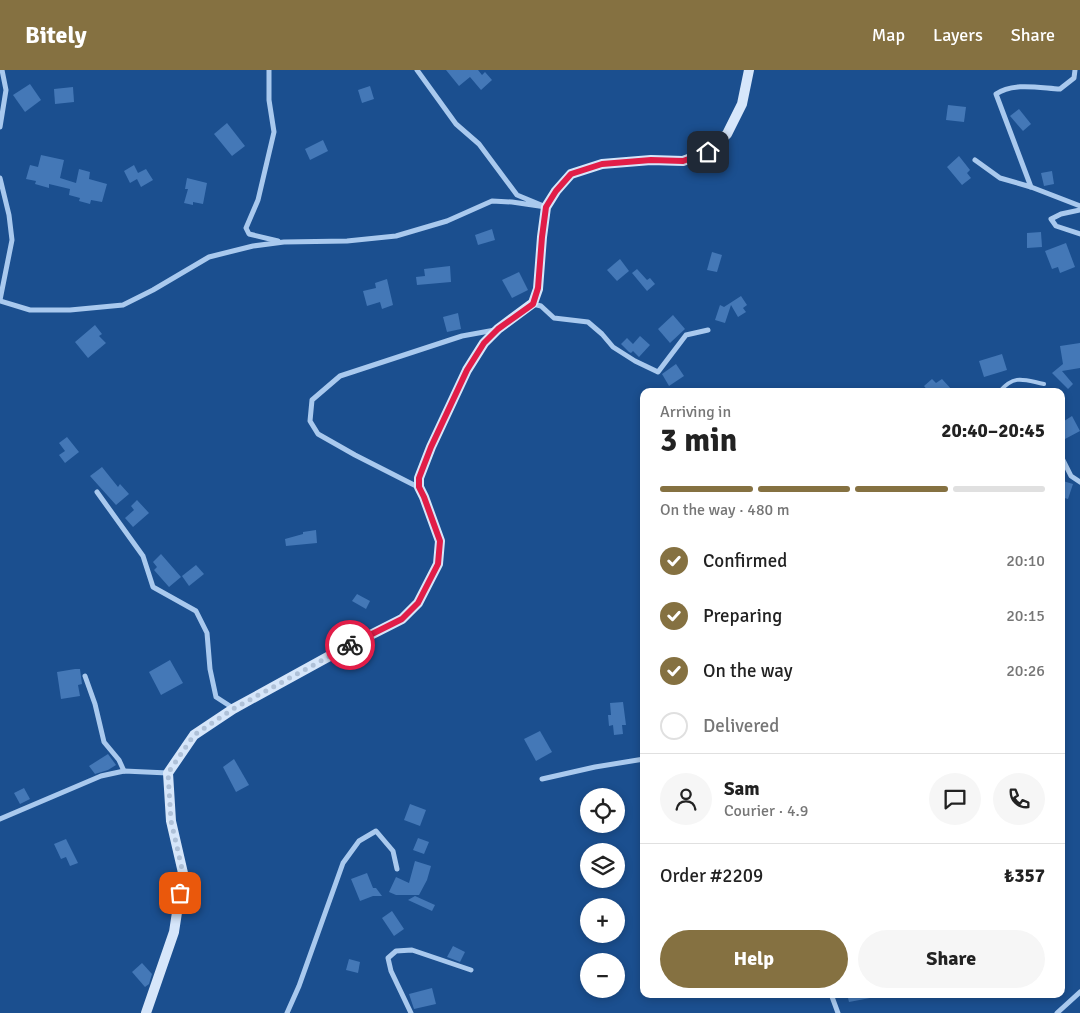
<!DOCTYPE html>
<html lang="en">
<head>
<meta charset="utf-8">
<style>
	body { margin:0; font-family:Signika,sans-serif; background:#f6f6f6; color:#222; height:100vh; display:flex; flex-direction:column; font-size:19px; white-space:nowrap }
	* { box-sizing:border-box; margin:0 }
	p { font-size:16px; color:#767676 }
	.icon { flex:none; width:28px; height:28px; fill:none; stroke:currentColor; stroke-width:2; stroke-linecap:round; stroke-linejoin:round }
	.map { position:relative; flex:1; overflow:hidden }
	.drawer { position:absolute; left:640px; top:318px; width:425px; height:610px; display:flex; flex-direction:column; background:#fff; border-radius:10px; box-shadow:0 2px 8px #0003 }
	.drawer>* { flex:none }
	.fabs { position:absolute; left:580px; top:718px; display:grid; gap:10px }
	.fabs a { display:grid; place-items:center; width:45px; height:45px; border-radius:50%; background:#fff; box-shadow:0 2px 8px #0003; font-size:25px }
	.pin { position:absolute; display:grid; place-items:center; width:42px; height:42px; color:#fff; margin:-21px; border-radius:10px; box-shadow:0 2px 8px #0006 }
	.courier { position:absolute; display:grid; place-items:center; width:50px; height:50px; margin:-25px; border:4px solid #e11d48; border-radius:50%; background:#fff; color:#222; box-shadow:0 1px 6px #0007 }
	.overview em { font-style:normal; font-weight:800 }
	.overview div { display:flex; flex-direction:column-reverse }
	.overview { display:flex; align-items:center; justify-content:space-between; height:85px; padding:0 20px }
	h1 { font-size:32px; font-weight:800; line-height:38px }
	.bar { display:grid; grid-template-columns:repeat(4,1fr); gap:8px 5px; align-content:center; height:60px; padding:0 20px }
	.bar i { height:6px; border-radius:4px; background:#e0e0e0 }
	.bar .selected { background:#857141 }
	.bar p { grid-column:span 4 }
	.line { display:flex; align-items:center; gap:12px; padding:0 20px; border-top:1px solid #e0e0e0 }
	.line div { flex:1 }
	.round { display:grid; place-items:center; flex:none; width:52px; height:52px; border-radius:26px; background:#f6f6f6 }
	ol { padding:0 20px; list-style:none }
	li { display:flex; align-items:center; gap:15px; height:55px }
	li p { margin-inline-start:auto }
	li .icon { padding:5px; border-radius:50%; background:#857141; color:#fff; stroke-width:4 }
	li:last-child { color:#767676 }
	li i { width:28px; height:28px; border:2px solid #e0e0e0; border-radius:50% }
	.cta { display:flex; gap:10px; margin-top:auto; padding:10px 20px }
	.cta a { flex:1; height:58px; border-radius:30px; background:#857141; color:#fff; font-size:20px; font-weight:800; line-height:58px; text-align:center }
	.cta a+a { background:#f6f6f6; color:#222 }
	header { display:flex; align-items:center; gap:30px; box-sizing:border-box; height:70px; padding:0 25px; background:#857141; color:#fff }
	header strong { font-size:24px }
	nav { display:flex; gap:28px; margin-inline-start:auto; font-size:18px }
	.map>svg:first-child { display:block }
	.building { fill:#4478b7 }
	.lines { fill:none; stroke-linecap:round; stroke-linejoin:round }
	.lane { stroke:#a9c9ee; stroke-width:4 }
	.street { stroke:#a9c9ee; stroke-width:5 }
	.secondary { stroke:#d6e6fa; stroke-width:10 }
	.done { stroke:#afc1d8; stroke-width:5; stroke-dasharray:0 9 }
	.route { stroke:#e11d48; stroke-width:6 }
</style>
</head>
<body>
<header>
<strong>Bitely</strong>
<nav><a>Map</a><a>Layers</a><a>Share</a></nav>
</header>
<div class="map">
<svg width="1080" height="943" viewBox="0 0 1080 943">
	<rect width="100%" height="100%" fill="#1b4f8f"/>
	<g class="building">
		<polygon points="446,0 478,0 482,5 485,2 492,10 481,20 470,7 459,16"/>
		<polygon points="30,14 41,30 25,42 13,25"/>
		<polygon points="370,16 374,29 362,33 358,20"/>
		<polygon points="73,17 74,32 55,34 54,19"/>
		<polygon points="948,35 966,37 964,52 946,50"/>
		<polygon points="1019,39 1031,54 1023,61 1010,46"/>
		<polygon points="227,53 245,76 232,86 214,64"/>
		<polygon points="323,70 328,81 310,90 305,79"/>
		<polygon points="41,85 64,90 60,108 76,113 79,99 90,102 89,109 107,114 102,132 91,130 90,134 79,131 80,128 69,125 70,119 49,114 49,118 35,114 36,111 26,109 30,95 38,97"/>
		<polygon points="959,86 970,100 967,103 971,108 962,115 947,97"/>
		<polygon points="134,95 138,103 146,99 153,110 141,117 137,109 130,113 124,101"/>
		<polygon points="1052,101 1054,114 1044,116 1041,103"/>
		<polygon points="187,108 207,113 203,134 193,132 193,135 184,133 188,119 185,119"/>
		<polygon points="492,159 495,170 478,175 475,165"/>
		<polygon points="1041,162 1042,177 1027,178 1027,163"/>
		<polygon points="1066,173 1075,197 1060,203 1058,197 1052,199 1045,181"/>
		<polygon points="712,182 722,185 717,202 707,200"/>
		<polygon points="620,189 629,201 617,211 607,200"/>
		<polygon points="450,196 451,212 417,215 416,207 425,206 424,199"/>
		<polygon points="637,199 647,210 650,208 655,214 647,221 632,203"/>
		<polygon points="519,202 528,220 512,228 502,210"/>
		<polygon points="387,209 393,235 382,239 380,232 367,236 363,221 376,218 375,213"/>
		<polygon points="741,226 747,235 743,238 746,242 738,247 731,235 725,253 715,250 720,235 724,237"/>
		<polygon points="458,243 461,259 447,262 443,247"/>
		<polygon points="673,245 685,259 670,273 658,259"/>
		<polygon points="95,255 102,264 99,266 106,273 88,288 75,272"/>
		<polygon points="640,266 650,275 639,287 633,281 631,283 629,282 621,274 627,268 633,274"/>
		<polygon points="1080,273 1080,298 1062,301 1073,314 1068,319 1052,303 1063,294 1060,276"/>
		<polygon points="1002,284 1007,300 984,307 979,291"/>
		<polygon points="676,294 684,306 669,316 662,304"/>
		<polygon points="932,309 936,313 942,309 953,321 928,321 924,316"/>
		<polygon points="1072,346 1080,361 1065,369 1061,363 1061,353"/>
		<polygon points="67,367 79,382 65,393 59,385 65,381 59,373"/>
		<polygon points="102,397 118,417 120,414 129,424 116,435 90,406"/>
		<polygon points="1063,411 1073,414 1068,429 1061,427 1061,416"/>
		<polygon points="137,430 149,443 133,457 125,448 134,440 131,436"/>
		<polygon points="316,460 317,473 286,476 285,469 303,464 303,462"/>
		<polygon points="161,484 181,507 169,517 154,500 157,497 153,492"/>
		<polygon points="196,495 204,504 189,516 182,506"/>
		<polygon points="357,524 370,531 366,539 352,531"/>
		<polygon points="170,590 183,613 161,625 149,602"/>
		<polygon points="75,599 80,599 82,614 78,615 80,626 61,629 57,602"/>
		<polygon points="623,632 626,655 622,655 623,664 614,665 613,655 609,656 608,645 611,645 610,633"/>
		<polygon points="540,661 552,682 536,691 524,669"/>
		<polygon points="108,684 116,695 108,700 95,704 89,696"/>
		<polygon points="234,689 249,715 236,722 223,697"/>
		<polygon points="24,718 30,729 20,734 14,723"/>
		<polygon points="410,734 426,740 420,756 404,750"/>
		<polygon points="418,768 429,772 424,784 413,780"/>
		<polygon points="66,769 78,793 70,796 66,787 61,789 54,774"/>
		<polygon points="415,791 431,796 427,810 419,825 396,825 389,822 396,807 409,813"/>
		<polygon points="367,803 373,818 376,818 382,826 373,826 360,831 351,809"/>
		<polygon points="415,826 435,835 432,841 408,830"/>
		<polygon points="392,841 404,859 394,866 382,848"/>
		<polygon points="453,876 465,882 460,892 447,887"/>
		<polygon points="349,889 360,892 358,903 346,900"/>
		<polygon points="142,893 152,904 149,914 145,917 132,902"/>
		<polygon points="432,918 436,934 414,939 409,924"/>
		<polygon points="847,924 870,924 870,928 849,932"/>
	</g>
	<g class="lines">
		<path class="lane" d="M1000,321C1015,304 1024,310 1044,314"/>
		<g class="street">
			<polyline points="269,0 269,30 274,62 258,130 246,158 249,164 278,171"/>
			<polyline points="0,57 6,20 2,0"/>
			<polyline points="975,90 1000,108 1031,117 1080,136"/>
			<polyline points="0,108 9,145 12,170 0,230"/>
			<path d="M1031,117L996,24C1013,12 1040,18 1060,19L1074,8L1075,0"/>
			<polyline points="1080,140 1061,144 1051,149 1056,156 1080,164"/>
			<polyline points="0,231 30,240 70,240 123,235 153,220 209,187 253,176 284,172 347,171 396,166 447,151 492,131 512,132 546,137 517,125 479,74 456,54 417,0"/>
			<polyline points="533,234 541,236 554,248 588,252 602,264 613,277 635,291 658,302 686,265 708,260"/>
			<polyline points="978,321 982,321"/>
			<polyline points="1061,386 1071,406 1080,412"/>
			<polyline points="418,417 355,385 318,364 310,351 312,330 340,306 462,266 495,260"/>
			<polyline points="97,422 143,486 153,517 196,541 207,563 210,599 216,627 233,638"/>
			<polyline points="85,606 95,634 104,672 119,690 124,701"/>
			<polyline points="542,709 595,697 644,689"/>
			<polyline points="0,749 101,706 124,701 168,703"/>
			<polyline points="831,924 838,943"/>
			<polyline points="287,943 299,916 343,793 359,771 376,761 393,781 397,799"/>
			<polyline points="411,943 391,901 388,888 396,881 412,880 471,900"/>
			<polyline points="1057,943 1080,922"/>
		</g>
		<polyline class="secondary" points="146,943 174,862 183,803 171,751 168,703 194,665 233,639 335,583 402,549 418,533 438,494 440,471 424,427 419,417 419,408 431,377 467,300 484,273 498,259 533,233 538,219 542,167 546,137 556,121 571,104 602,94 651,90 683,91 707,82 727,64 742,34 749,0"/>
	</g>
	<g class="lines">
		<polyline class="done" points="180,823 183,803 171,751 168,703 194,665 233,639 350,575"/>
		<polyline class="route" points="350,575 402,549 418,533 438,494 440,471 424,427 419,417 419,408 431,377 467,300 484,273 498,259 533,234 538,218 542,167 546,137 556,121 571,104 602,94 651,90 683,91 708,82"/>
	</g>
</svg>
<div class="fabs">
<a><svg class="icon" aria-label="locate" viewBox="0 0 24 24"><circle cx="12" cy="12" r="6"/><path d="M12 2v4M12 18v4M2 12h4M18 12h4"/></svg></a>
<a><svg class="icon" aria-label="layers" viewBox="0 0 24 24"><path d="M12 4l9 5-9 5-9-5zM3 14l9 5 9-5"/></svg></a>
<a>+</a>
<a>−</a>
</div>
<div class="pin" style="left:180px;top:823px;background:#ea580c"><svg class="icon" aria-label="bag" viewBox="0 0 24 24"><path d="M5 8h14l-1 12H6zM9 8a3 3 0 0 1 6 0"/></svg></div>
<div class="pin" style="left:708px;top:82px;background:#1f2937"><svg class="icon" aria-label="home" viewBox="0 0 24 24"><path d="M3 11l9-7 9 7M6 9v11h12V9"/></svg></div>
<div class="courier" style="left:350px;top:575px"><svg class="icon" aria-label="bike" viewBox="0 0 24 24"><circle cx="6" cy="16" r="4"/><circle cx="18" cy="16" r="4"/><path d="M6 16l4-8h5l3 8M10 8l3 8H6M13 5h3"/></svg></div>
<section class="drawer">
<div class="overview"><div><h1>3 min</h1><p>Arriving in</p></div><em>20:40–20:45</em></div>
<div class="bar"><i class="selected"></i><i class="selected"></i><i class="selected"></i><i></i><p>On the way · 480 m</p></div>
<ol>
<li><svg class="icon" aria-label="check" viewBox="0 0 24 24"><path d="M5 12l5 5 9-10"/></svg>Confirmed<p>20:10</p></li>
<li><svg class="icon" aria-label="check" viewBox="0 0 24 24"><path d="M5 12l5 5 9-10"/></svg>Preparing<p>20:15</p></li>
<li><svg class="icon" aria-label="check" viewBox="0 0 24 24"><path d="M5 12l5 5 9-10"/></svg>On the way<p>20:26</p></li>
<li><i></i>Delivered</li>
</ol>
<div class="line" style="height:90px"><a class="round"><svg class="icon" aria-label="person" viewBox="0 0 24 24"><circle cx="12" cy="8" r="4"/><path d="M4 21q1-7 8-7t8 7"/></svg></a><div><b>Sam</b><p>Courier · 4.9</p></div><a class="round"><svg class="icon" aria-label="chat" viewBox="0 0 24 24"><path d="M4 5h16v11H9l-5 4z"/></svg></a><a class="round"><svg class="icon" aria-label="phone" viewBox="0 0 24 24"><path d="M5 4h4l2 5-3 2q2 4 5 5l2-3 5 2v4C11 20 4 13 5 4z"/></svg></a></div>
<div class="line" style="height:65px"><div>Order #2209</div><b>₺357</b></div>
<div class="cta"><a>Help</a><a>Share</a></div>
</section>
</div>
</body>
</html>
